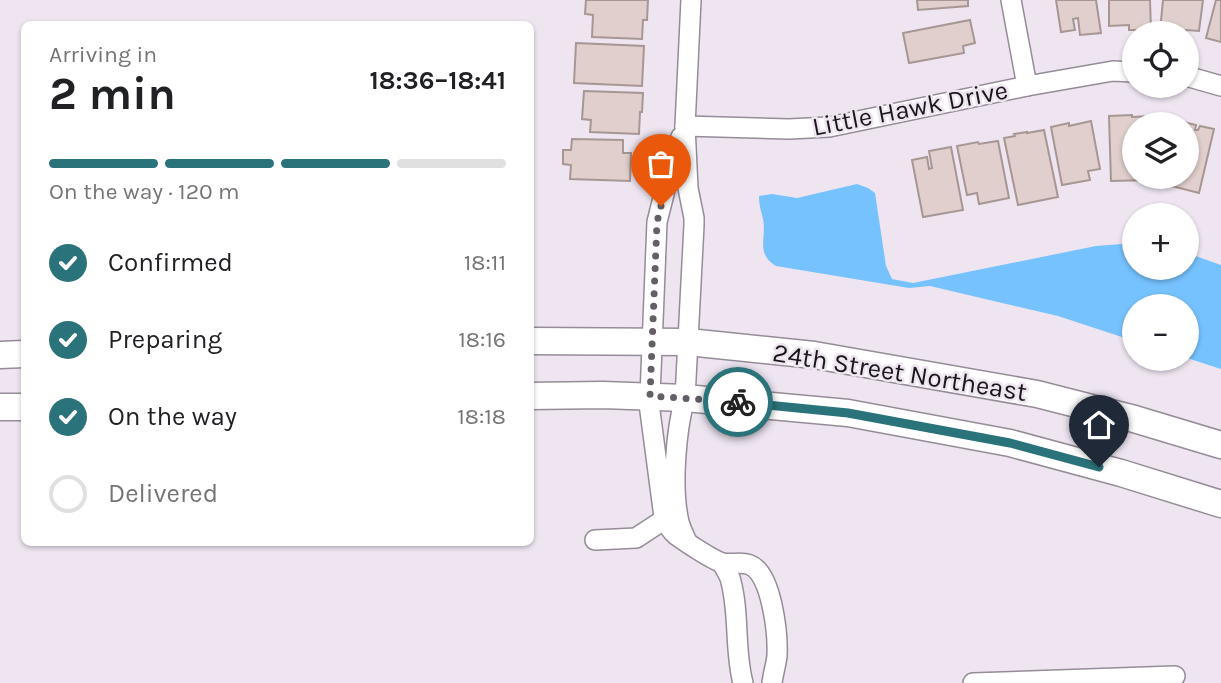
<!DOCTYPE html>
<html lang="en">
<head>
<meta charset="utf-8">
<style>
	body { margin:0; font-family:Karla,sans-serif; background:#f2f2f2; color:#202124; height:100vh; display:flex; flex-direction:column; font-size:26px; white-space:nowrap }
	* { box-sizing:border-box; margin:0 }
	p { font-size:23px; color:#757577 }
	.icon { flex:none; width:38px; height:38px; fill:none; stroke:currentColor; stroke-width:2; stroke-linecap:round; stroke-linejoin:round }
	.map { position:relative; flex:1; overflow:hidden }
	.side { position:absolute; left:21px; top:21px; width:513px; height:525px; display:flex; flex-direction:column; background:#fff; border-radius:10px; box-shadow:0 2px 5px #0004 }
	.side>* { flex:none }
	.fabs { position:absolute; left:1122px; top:21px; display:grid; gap:14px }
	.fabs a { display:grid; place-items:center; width:77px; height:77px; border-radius:50%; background:#fff; box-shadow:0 2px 5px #0004; font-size:35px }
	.pin { position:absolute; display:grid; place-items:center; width:60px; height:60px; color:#fff; margin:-72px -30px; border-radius:50% 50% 50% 0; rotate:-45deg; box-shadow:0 0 7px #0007 }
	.pin .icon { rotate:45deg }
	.courier { position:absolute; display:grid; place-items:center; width:70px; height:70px; margin:-35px; border:5px solid #2a737a; border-radius:50%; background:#fff; color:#222; box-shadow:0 2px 9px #0007 }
	.head em { font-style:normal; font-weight:700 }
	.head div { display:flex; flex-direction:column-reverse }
	.head { display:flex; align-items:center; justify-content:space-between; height:119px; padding:0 28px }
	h1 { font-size:46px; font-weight:700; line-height:52px }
	.bar { display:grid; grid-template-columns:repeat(4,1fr); gap:10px 7px; align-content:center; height:84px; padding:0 28px }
	.bar i { height:9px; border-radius:5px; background:#e0e0e0 }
	.bar .selected { background:#2a737a }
	.bar p { grid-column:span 4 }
	ol { padding:0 28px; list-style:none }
	li { display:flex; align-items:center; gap:21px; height:77px }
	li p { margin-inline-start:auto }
	li .icon { padding:7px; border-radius:50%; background:#2a737a; color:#fff; stroke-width:4 }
	li:last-child { color:#757577 }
	li i { width:38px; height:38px; border:4px solid #e0e0e0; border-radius:50% }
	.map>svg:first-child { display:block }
	.water { fill:#76c2fe }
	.building { fill:#e0cfcc; stroke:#a79794; stroke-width:2 }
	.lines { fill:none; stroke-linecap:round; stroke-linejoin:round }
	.street-casing { stroke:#958c98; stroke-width:22 }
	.secondary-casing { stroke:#958c98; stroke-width:29 }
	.street { stroke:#fff; stroke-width:19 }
	.secondary { stroke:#fff; stroke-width:26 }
	.done { stroke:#645f66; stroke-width:7; stroke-dasharray:0 12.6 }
	.route { stroke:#2a737a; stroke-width:9 }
	.labels { text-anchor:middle; stroke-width:5; stroke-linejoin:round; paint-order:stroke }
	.street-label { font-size:26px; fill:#1a171b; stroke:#eee5f1 }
</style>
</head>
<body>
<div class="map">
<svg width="1221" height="683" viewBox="0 0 1221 683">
	<rect width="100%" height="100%" fill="#eee5f1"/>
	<path class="water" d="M857,184L868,188L875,193L886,266L892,279L913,283L1096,246L1134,243V268H1186L1187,253L1221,265V369L1187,358L1186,306H1134V341L1058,316L930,286L909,288L776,266C755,253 767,238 763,219C761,210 759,206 759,196L772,194L797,198Z"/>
	<g class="building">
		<polygon points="586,0 648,0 647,20 643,20 642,39 592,37 593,15 585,14"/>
		<polygon points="917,0 968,0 968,6 918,10"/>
		<polygon points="1056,0 1096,0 1101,33 1080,35 1078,18 1073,19 1075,30 1061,32"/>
		<polygon points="1109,0 1150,0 1151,30 1129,30 1129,25 1109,26"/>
		<polygon points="1163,0 1203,0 1199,31 1186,30 1186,33 1160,31"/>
		<polygon points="1216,0 1221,0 1221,42 1206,38"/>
		<polygon points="970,20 975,43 963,46 964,53 909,63 903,33"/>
		<polygon points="576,43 644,46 642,86 574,83"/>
		<polygon points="584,91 643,93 642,112 640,112 639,134 590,132 591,120 582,119"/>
		<polygon points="1132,115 1132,117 1149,116 1149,124 1134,124 1134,177 1151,177 1151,180 1111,181 1109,116"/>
		<polygon points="1175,120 1196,125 1195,130 1198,130 1200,126 1214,129 1199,193 1160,183 1161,177 1186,177 1186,124 1174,124"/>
		<polygon points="1091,121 1100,169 1088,171 1090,180 1062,185 1051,127 1069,123 1069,126"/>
		<polygon points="1044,130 1058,197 1018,205 1004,138 1015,136 1014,134 1027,132 1027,133"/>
		<polygon points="572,139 623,140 623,153 631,153 630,181 570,179 571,165 563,164 563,150 571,150"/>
		<polygon points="998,141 1009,198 979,204 977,193 967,195 957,146 978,142 979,144"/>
		<polygon points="951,147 963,210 923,217 912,160 927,157 929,169 932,168 929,151"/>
	</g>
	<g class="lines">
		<defs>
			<g id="street">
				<polyline points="1011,0 1027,86"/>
				<polyline points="1186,76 1221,86"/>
				<polyline points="685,126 789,129 829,127 1027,86 1113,71 1134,72"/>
				<path d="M648,396L664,517C667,524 670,530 676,535C684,541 714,561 723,563C732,565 742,561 750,565C772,573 778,635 777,656C776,665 773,674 772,683"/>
				<polyline points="650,396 657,222 665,190 681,137"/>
				<polyline points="595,540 636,538 665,519"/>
				<path d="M687,542C684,535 681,529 679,522C671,488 676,430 685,398L694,225V218L688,188L685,126L691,0"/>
				<path d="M722,563C725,568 728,573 730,578C740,612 734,649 743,683"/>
				<polyline points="973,683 1175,676"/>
			</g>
			<g id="secondary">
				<polyline points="530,341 688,342 814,355 1037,394 1131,418 1221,445"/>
				<polyline points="0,355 24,354"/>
				<polyline points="530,396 603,395 685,398 848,413 1010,443 1121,473 1221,504"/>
				<polyline points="0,407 24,407"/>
			</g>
		</defs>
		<use href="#street" class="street-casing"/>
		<use href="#secondary" class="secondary-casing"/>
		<use href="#street" class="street"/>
		<use href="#secondary" class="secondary"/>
	</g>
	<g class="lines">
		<polyline class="done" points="661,206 657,222 650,396 738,402"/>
		<polyline class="route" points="738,402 848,413 1010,443 1099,467"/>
	</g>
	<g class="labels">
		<g class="street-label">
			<text transform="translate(910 108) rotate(-11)" y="9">Little Hawk Drive</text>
			<text transform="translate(900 372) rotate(9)" y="9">24th Street Northeast</text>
		</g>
	</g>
</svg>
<div class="fabs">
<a><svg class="icon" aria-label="locate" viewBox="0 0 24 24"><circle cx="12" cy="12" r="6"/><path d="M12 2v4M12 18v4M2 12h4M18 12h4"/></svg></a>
<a><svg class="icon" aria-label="layers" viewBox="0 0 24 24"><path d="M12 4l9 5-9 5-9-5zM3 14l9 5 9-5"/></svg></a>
<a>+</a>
<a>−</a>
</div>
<div class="pin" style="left:661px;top:206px;background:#ea580c"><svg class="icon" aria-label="bag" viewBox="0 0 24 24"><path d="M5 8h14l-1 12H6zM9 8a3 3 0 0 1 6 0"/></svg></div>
<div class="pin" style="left:1099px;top:467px;background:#1f2937"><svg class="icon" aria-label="home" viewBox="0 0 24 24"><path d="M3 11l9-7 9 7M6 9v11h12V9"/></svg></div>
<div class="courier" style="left:738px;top:402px"><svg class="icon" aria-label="bike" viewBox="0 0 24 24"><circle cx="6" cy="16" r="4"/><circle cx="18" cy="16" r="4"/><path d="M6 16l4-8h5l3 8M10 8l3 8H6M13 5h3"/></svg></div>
<section class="side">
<div class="head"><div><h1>2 min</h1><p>Arriving in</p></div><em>18:36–18:41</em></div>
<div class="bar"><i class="selected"></i><i class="selected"></i><i class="selected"></i><i></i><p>On the way · 120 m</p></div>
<ol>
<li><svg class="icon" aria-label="check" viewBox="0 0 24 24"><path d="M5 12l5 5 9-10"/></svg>Confirmed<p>18:11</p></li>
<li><svg class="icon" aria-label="check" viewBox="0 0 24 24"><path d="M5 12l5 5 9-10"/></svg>Preparing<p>18:16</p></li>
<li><svg class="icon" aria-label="check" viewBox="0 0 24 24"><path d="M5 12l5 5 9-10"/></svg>On the way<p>18:18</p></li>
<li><i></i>Delivered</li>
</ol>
</section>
</div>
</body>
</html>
